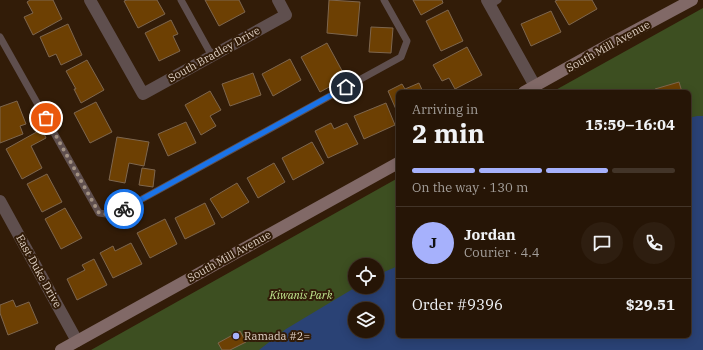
<!DOCTYPE html>
<html lang="en">
<head>
<meta charset="utf-8">
<style>
	body { margin:0; font-family:"IBM Plex Serif",serif; background:#2e1e10; color:#f1f3f6; height:100vh; display:flex; flex-direction:column; font-size:15px; white-space:nowrap }
	* { box-sizing:border-box; margin:0 }
	p { font-size:13px; color:#a49f9b }
	.icon { flex:none; width:22px; height:22px; fill:none; stroke:currentColor; stroke-width:2; stroke-linecap:round; stroke-linejoin:round }
	.map { position:relative; flex:1; overflow:hidden }
	.panel { position:absolute; left:396px; top:90px; width:295px; height:248px; display:flex; flex-direction:column; background:#261506; border-radius:6px; box-shadow:0 2px 10px #0003,0 0 0 1px #423428 }
	.panel>* { flex:none }
	.controls { position:absolute; left:348px; top:258px; display:grid; gap:8px }
	.controls a { display:grid; place-items:center; width:36px; height:36px; border-radius:50%; background:#261506; box-shadow:0 2px 10px #0003,0 0 0 1px #423428; font-size:20px }
	.pin { position:absolute; display:grid; place-items:center; width:34px; height:34px; color:#fff; margin:-17px; border:2px solid #fff; border-radius:50%; box-shadow:0 1px 4px #0007 }
	.courier { position:absolute; display:grid; place-items:center; width:40px; height:40px; margin:-20px; border:3px solid #1a73e8; border-radius:50%; background:#fff; color:#222; box-shadow:0 1px 5px #0007 }
	.head em { font-style:normal; font-weight:700 }
	.head div { display:flex; flex-direction:column-reverse }
	.head { display:flex; align-items:center; justify-content:space-between; height:68px; padding:0 16px }
	h1 { font-size:26px; font-weight:700; line-height:30px }
	.bar { display:grid; grid-template-columns:repeat(4,1fr); gap:6px 4px; align-content:center; height:48px; padding:0 16px }
	.bar i { height:5px; border-radius:3px; background:#423428 }
	.bar .selected { background:#a6b1fc }
	.bar p { grid-column:span 4 }
	.line { display:flex; align-items:center; gap:10px; padding:0 16px; border-top:1px solid #423428 }
	.line div { flex:1 }
	.round { display:grid; place-items:center; flex:none; width:42px; height:42px; border-radius:21px; background:#2e1e10 }
	.map>svg:first-child { display:block }
	.green { fill:#3d4f21; fill-rule:evenodd }
	.water { fill:#2a4275; fill-rule:evenodd }
	.building { fill:#6d4003; stroke:#7e664e }
	.lines { fill:none; stroke-linecap:round; stroke-linejoin:round }
	.lane { stroke:#5f4f4e; stroke-width:7 }
	.street { stroke:#5f4f4e; stroke-width:12 }
	.secondary { stroke:#816967; stroke-width:12 }
	.done { stroke:#a29182; stroke-width:4; stroke-dasharray:0 7.2 }
	.route { stroke:#1a73e8; stroke-width:5 }
	.poi-dot { fill:#a6b1fc; stroke:#321c08; stroke-width:1.5 }
	.labels { text-anchor:middle; stroke-width:4; stroke-linejoin:round; paint-order:stroke }
	.street-label { font-size:11px; fill:#dfd0c4; stroke:#321c08 }
	.park-label { font-size:11px; font-style:italic; fill:#c1e88f; stroke:#321c08 }
	.poi-label { font-size:11px; fill:#dfd0c4; stroke:#321c08; text-anchor:start }
</style>
</head>
<body>
<div class="map">
<svg width="703" height="350" viewBox="0 0 703 350">
	<rect width="100%" height="100%" fill="#321c08"/>
	<path class="green" d="M703,8V350H91L398,178V336H689V92H552ZM355,265H377V287H355ZM355,309H377V331H355Z"/>
	<path class="water" d="M697,116H703V350H259L286,329L356,287H377V275L398,266V336H689V118ZM355,309H377V331H355Z"/>
	<g class="building">
		<polygon points="30,0 53,0 62,19 33,35 24,17 33,13 27,2"/>
		<polygon points="127,0 157,0 165,14 138,28 124,1"/>
		<polygon points="205,0 239,0 245,12 219,26"/>
		<polygon points="329,0 360,2 357,36 327,33"/>
		<polygon points="413,0 442,0 443,3 421,15"/>
		<polygon points="558,0 592,0 597,9 569,25 555,1"/>
		<polygon points="448,10 463,41 441,51 426,21"/>
		<polygon points="551,11 561,32 531,46 521,24"/>
		<polygon points="171,20 178,34 173,36 180,51 159,61 145,33"/>
		<polygon points="68,24 82,55 61,65 56,54 49,57 40,37"/>
		<polygon points="371,27 393,28 391,53 369,52"/>
		<polygon points="327,43 346,78 320,92 301,57"/>
		<polygon points="467,47 482,75 455,89 449,78 442,81 433,65"/>
		<polygon points="290,59 301,80 273,96 262,74"/>
		<polygon points="87,60 104,90 81,103 74,89 76,89 66,71"/>
		<polygon points="253,73 261,95 230,106 222,84"/>
		<polygon points="679,82 682,92 656,92 655,89"/>
		<polygon points="419,83 423,92 398,92 398,114 388,91 402,84 405,89"/>
		<polygon points="210,91 221,110 210,116 216,126 201,135 185,105"/>
		<polygon points="17,101 26,124 20,126 23,134 0,143 0,107"/>
		<polygon points="96,102 112,132 90,143 74,113"/>
		<polygon points="386,103 395,125 364,139 354,116"/>
		<polygon points="186,122 196,143 168,156 158,134"/>
		<polygon points="331,123 334,129 347,123 358,144 328,158 315,131"/>
		<polygon points="42,129 46,138 31,146 42,168 22,179 6,149"/>
		<polygon points="117,137 149,142 144,166 129,163 125,183 109,180"/>
		<polygon points="312,142 324,163 293,180 282,158"/>
		<polygon points="274,163 285,182 258,198 247,178"/>
		<polygon points="142,168 155,170 153,187 139,185"/>
		<polygon points="47,174 62,202 42,212 27,184"/>
		<polygon points="237,183 249,202 222,218 210,199"/>
		<polygon points="205,203 215,224 185,239 175,218"/>
		<polygon points="65,208 82,238 61,249 45,219"/>
		<polygon points="165,219 177,244 150,258 137,233"/>
		<polygon points="131,243 142,264 113,278 100,253 113,246 115,251"/>
		<polygon points="94,259 107,285 77,300 67,279 85,270 82,265"/>
		<polygon points="13,300 16,307 29,302 38,323 8,335 0,313 0,305"/>
		<polygon points="240,331 246,342 230,350 222,350 218,343"/>
	</g>
	<g class="lines">
		<g class="lane">
			<polyline points="181,0 212,56"/>
			<polyline points="490,5 498,0"/>
			<polyline points="0,37 99,213 113,215 401,57 407,41 384,0"/>
		</g>
		<g class="street">
			<polyline points="90,0 143,94 286,15 278,0"/>
			<polyline points="487,0 535,86"/>
			<polyline points="0,201 77,341"/>
		</g>
		<g class="secondary">
			<polyline points="524,92 610,44 692,0"/>
			<polyline points="61,350 398,163"/>
		</g>
	</g>
	<g class="lines">
		<polyline class="done" points="46,118 99,213 113,215 124,209"/>
		<polyline class="route" points="124,209 346,87"/>
	</g>
	<circle class="poi-dot" cx="236" cy="336" r="4"/>
	<g class="labels">
		<g class="street-label">
			<text transform="translate(608 46) rotate(-29)" y="4">South Mill Avenue</text>
			<text transform="translate(214 54) rotate(-29)" y="4">South Bradley Drive</text>
			<text transform="translate(229 256) rotate(-29)" y="4">South Mill Avenue</text>
			<text transform="translate(39 271) rotate(61)" y="4">East Duke Drive</text>
		</g>
		<g class="park-label">
			<text x="301" y="299">Kiwanis Park</text>
		</g>
		<g class="poi-label">
			<text x="244" y="340">Ramada #2=</text>
		</g>
	</g>
</svg>
<div class="controls">
<a><svg class="icon" aria-label="locate" viewBox="0 0 24 24"><circle cx="12" cy="12" r="6"/><path d="M12 2v4M12 18v4M2 12h4M18 12h4"/></svg></a>
<a><svg class="icon" aria-label="layers" viewBox="0 0 24 24"><path d="M12 4l9 5-9 5-9-5zM3 14l9 5 9-5"/></svg></a>
</div>
<div class="pin" style="left:46px;top:118px;background:#ea580c"><svg class="icon" aria-label="bag" viewBox="0 0 24 24"><path d="M5 8h14l-1 12H6zM9 8a3 3 0 0 1 6 0"/></svg></div>
<div class="pin" style="left:346px;top:87px;background:#1f2937"><svg class="icon" aria-label="home" viewBox="0 0 24 24"><path d="M3 11l9-7 9 7M6 9v11h12V9"/></svg></div>
<div class="courier" style="left:124px;top:209px"><svg class="icon" aria-label="bike" viewBox="0 0 24 24"><circle cx="6" cy="16" r="4"/><circle cx="18" cy="16" r="4"/><path d="M6 16l4-8h5l3 8M10 8l3 8H6M13 5h3"/></svg></div>
<section class="panel">
<div class="head"><div><h1>2 min</h1><p>Arriving in</p></div><em>15:59–16:04</em></div>
<div class="bar"><i class="selected"></i><i class="selected"></i><i class="selected"></i><i></i><p>On the way · 130 m</p></div>
<div class="line" style="height:72px"><b class="round" style="background:#a6b1fc;color:#111">J</b><div><b>Jordan</b><p>Courier · 4.4</p></div><a class="round"><svg class="icon" aria-label="chat" viewBox="0 0 24 24"><path d="M4 5h16v11H9l-5 4z"/></svg></a><a class="round"><svg class="icon" aria-label="phone" viewBox="0 0 24 24"><path d="M5 4h4l2 5-3 2q2 4 5 5l2-3 5 2v4C11 20 4 13 5 4z"/></svg></a></div>
<div class="line" style="height:52px"><div>Order #9396</div><b>$29.51</b></div>
</section>
</div>
</body>
</html>
